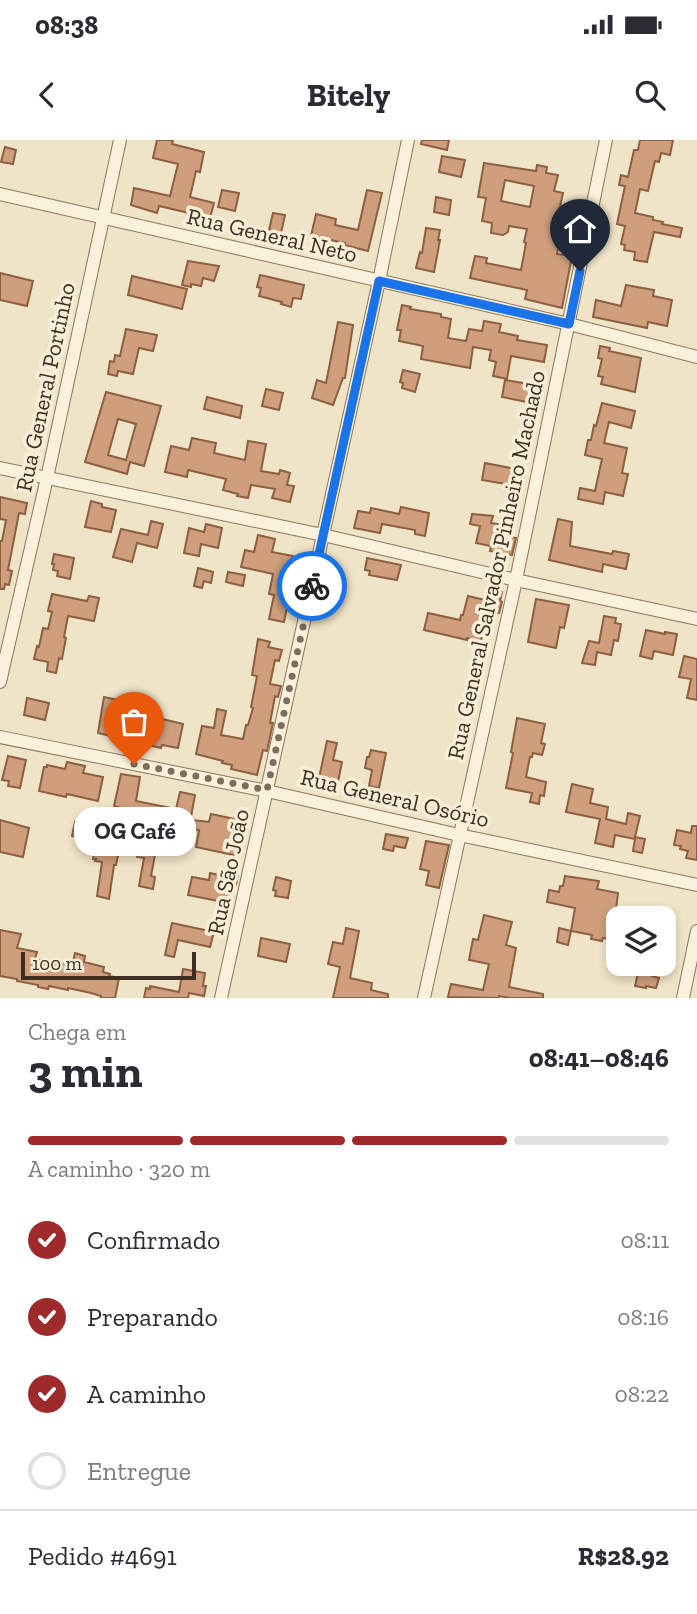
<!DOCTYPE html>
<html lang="pt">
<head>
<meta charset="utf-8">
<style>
	body { margin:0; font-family:"Zilla Slab",serif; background:#f7f7f7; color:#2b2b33; height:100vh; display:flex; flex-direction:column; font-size:26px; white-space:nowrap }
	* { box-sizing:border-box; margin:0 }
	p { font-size:23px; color:#7c7c81 }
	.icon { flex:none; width:38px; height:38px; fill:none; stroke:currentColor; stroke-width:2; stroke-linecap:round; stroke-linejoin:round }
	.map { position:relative; height:858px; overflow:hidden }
	.details { display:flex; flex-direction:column; background:#fff; flex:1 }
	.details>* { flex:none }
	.tools { position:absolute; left:606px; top:766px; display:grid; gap:14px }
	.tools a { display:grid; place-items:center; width:70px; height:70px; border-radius:14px; background:#fff; box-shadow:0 4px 10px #0003; font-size:35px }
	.scale { position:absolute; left:21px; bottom:18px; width:175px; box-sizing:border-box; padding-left:7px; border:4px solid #3d2e20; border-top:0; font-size:19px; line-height:24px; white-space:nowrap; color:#3d2e20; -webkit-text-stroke:5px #f7eed8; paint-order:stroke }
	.pin { position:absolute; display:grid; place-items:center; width:60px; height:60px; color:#fff; margin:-72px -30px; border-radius:50% 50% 50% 0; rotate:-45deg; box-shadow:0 0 7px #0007 }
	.pin .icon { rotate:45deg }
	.courier { position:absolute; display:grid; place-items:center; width:70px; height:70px; margin:-35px; border:5px solid #1a73e8; border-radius:50%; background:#fff; color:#222; box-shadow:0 2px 9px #0007 }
	.bubble { position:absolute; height:49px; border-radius:21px; background:#fff; box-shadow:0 4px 10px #0003; font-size:23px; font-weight:700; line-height:49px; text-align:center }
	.overview em { font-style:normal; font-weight:700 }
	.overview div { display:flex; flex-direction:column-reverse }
	.overview { display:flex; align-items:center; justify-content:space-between; height:119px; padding:0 28px }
	h1 { font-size:46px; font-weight:700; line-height:52px }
	.bar { display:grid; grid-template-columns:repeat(4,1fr); gap:10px 7px; align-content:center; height:84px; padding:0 28px }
	.bar i { height:9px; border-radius:5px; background:#e1e1e2 }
	.bar .selected { background:#9e2a2b }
	.bar p { grid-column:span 4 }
	.line { display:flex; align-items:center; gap:18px; padding:0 28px; border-top:2px solid #e1e1e2 }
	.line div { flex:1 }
	ol { padding:0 28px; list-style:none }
	li { display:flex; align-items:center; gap:21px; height:77px }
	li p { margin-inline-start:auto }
	li .icon { padding:7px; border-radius:50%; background:#9e2a2b; color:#fff; stroke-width:4 }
	li:last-child { color:#7c7c81 }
	li i { width:38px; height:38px; border:4px solid #e1e1e2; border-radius:50% }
	.status { display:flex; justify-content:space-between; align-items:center; height:49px; padding:0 35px; background:#fff; direction:ltr }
	.status svg { height:19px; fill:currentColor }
	header { display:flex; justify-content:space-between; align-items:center; height:91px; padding:0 28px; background:#fff; font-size:32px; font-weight:700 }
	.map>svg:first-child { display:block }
	.building { fill:#cf9f7d; stroke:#8d5f41; stroke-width:2; fill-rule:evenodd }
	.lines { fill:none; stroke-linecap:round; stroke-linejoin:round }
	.street-casing { stroke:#8d765c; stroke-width:14 }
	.street { stroke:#faf1dc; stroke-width:12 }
	.done { stroke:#7c6e5b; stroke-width:7; stroke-dasharray:0 12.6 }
	.route { stroke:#1a73e8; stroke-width:9 }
	.labels { text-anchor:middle; stroke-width:7; stroke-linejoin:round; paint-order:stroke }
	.street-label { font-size:23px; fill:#3d2e20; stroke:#f7eed8 }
</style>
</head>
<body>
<div class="status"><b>08:38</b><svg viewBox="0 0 49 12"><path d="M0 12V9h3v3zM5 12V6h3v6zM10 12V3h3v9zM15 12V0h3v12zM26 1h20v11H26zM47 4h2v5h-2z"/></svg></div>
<header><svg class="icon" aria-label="back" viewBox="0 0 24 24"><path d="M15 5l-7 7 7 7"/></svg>Bitely<svg class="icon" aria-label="search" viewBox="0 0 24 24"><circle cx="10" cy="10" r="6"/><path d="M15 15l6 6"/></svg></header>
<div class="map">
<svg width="697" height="858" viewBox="0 0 697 858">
	<rect width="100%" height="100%" fill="#f0e4c8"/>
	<g class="building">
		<polygon points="157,0 173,0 172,4 204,12 200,32 196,31 190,57 214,63 210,78 159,66 157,73 131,65 134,48 170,56 178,24 153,18"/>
		<polygon points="422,0 449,0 447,10 421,4"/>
		<polygon points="640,0 673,0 670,15 661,13 659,22 655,21 648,51 640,49 635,73 653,77 653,80 663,82 662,84 682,88 680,97 654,92 647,122 634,120 635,112 624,110 625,105 621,104 625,86 617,84 625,46 619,45 621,35 628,37 634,10 638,10"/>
		<polygon points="5,7 16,10 13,24 1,22"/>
		<polygon points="442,16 465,20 461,37 439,32"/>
		<path d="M484,23L536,31L537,25L547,27L546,33L558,35L554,51L563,53L560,67L573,69L572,75L576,76L571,98L561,96L557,114L572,116L562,168L525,159L527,150L470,138L475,116L487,118L486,123L521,130L526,103L524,102L527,89L509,86L508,92L503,95L491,93L492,83L482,81L486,58L478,57ZM505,40L534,46L530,67L501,61Z"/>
		<polygon points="222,50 239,53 235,71 218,67"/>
		<polygon points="367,50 382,53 368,111 344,105 345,103 311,96 316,74 336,79 335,85 358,90"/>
		<polygon points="436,57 451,60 449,75 434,72"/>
		<polygon points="273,73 285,75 281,93 269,90"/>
		<polygon points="426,88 440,90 438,100 440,100 434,132 416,128 420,112 422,113"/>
		<polygon points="188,121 219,126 214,141 203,138 201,146 191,144 191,147 182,145"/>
		<polygon points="0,133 33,141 27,166 0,160"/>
		<polygon points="260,135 304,145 301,159 293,158 291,167 281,164 282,162 259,156 261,148 257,147"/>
		<polygon points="132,136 187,149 182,169 128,155"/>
		<polygon points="626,145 654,150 653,156 672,160 667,186 648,182 647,188 593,177 596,160 621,166"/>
		<polygon points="402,165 411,167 410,169 441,174 441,177 451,179 448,198 466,201 469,189 482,191 484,181 501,184 499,192 518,196 517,200 547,205 544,222 511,216 507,239 493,236 496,222 489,220 491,210 473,207 470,228 421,219 423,206 399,201 401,190 397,190"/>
		<polygon points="338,182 353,185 345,238 343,238 333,265 312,258 317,240 326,243"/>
		<polygon points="126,189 157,195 153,211 139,208 133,234 118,231 117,236 108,234 110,221 114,222 115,215 120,216"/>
		<polygon points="600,206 610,208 609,211 641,218 635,252 601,244 603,237 598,236 602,219 598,218"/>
		<polygon points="403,230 420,234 415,252 402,248 403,243 400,242"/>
		<polygon points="505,240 541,246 537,264 502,257"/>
		<polygon points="266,249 283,253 279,270 262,266"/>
		<path d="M106,252L161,266L144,326L130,322L127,334L85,322ZM118,279L136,284L126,320L108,315Z"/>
		<polygon points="207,257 242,266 240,278 204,269"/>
		<polygon points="602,263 635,271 631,288 609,282 604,303 627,308 622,333 628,334 623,356 605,352 603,364 578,359 580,348 595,351 602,319 585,315 588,300 591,300 594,285 596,286"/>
		<polygon points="192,298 216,303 214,313 245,320 248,301 266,304 261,331 279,334 280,330 290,333 287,345 294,346 290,362 272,358 275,349 251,345 248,358 237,356 238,354 223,350 226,339 188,330 187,337 165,332 171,306 189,310"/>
		<polygon points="485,323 521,330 517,346 482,340"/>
		<polygon points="0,357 27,363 25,374 19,373 8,430 12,431 9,445 5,444 4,449 0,449 0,401 2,401 6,380 0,379"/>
		<polygon points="91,361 102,364 102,367 116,370 111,392 85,387"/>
		<polygon points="401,367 429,373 425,396 415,394 415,390 382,384 380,393 354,388 358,371 370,373 371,368 399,374"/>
		<polygon points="472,374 493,376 491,383 504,385 502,395 516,398 512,415 490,411 491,406 476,403 480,386 470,384"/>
		<polygon points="558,379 572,382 570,406 612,414 613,411 629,414 626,429 603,424 602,432 549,420"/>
		<polygon points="151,381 163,384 157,408 137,403 132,422 113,417 121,389 148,395"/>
		<polygon points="206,384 222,388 218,408 201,404 199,416 184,413 189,388 204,392"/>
		<polygon points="258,395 275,399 272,412 293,416 289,438 293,439 284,482 269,479 274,455 269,454 273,434 241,427 245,410 254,412"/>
		<polygon points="54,414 74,418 70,439 57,436 58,431 53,430 54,424 52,424"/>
		<polygon points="367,418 401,425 397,440 369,435 370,431 365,430"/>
		<polygon points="198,428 213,432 211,443 204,441 202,448 194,446"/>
		<polygon points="228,432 245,435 243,446 226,442"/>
		<polygon points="488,450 502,452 500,461 502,462 499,473 487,471 481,501 467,498 467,500 424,490 428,473 460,480 461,475 463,475 468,456 485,460"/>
		<polygon points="52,454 87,461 89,456 99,458 94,481 68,476 64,497 66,498 62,519 59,518 56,533 47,531 48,522 34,519 37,506 39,507 43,488 48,489 52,472 48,471"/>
		<polygon points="536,459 569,465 564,488 560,487 556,508 528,502"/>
		<polygon points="604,476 616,478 615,483 621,484 618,501 614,500 611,515 597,512 595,525 582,523 589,501 599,503"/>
		<polygon points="646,490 665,494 665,492 677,494 673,515 654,511 652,519 640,516"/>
		<polygon points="258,499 270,502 268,507 282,510 279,521 275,520 270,544 281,546 278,557 275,556 270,583 273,583 267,611 263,610 257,635 231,629 232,625 222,623 223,621 196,614 202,586 214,588 217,569 226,571 221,595 243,599 246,585 248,585 253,568 251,567 257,536 252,535"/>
		<polygon points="684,516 697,519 697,560 687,558 691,539 679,537"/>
		<polygon points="104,557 123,561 120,578 145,583 146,575 183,584 178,608 162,605 161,608 98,593"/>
		<polygon points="27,558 49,563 45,580 24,575"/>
		<polygon points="517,578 545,584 541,603 545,604 542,615 533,613 532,617 530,617 526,637 546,642 544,656 540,655 539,664 530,662 532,653 506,648 513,613 511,612"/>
		<polygon points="327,601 337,603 333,620 342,622 338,642 319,638"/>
		<polygon points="371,610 386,613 379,648 369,646 372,630 365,628 367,617 369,617"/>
		<polygon points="8,616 26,620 20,648 8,646 9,641 2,640"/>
		<polygon points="67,622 85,626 83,633 103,637 98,661 67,654 66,657 39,651 44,627 47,627 47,625 65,629"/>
		<polygon points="121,634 140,637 136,661 176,669 180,652 195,655 190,682 174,679 172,685 120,674 121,668 114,666"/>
		<polygon points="572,644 593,649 590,663 608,667 606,679 626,684 628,673 640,676 635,697 645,699 642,713 633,711 635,699 615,695 613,707 595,703 600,679 566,672"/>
		<polygon points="211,674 244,681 241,686 238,703 240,704 238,716 196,707 199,690 191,689 193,680 209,682"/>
		<polygon points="0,680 29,688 23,717 0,712"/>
		<polygon points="75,682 92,686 89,700 72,696"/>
		<polygon points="112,685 124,687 116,725 114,725 109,759 97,756 102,722 95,721 96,719 93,719 96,703 108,706"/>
		<polygon points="692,686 697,686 697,720 686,718 688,711 680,709 681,706 674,705 677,690 691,693"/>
		<polygon points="386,694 408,698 405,708 394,706 393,711 383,709"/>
		<polygon points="141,696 156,699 153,715 155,715 151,736 155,737 153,749 139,746 144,718 137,717"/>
		<polygon points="426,701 449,705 439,748 426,745 429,731 420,729"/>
		<polygon points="210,733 227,737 227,734 238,736 236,745 232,744 228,763 188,755 192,737 209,740"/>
		<polygon points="565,736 599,741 597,749 618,753 615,777 612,776 608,799 603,798 602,801 591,799 592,795 571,791 575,768 547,762 549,750 559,752 560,746 563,746"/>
		<polygon points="276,737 291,741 288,758 275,756 276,751 273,750"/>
		<polygon points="484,775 512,782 506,805 516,808 509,847 543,854 543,858 510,858 499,856 499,858 448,857 451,844 483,850 489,824 469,820 473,799 478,800"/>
		<polygon points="172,783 214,792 210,807 178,800 174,817 165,815"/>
		<polygon points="346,788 359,791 350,838 372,843 371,850 388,854 388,858 333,858 340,827 328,824 333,802 343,804"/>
		<polygon points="559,788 571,791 568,805 557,802"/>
		<polygon points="0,790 21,794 17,808 37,812 35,819 72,825 75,813 85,816 84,822 104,827 103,832 110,834 109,836 119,838 115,858 101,858 101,856 91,853 68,848 68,850 49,846 48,849 38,847 38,845 17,841 17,839 0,836"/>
		<polygon points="261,798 290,804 286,822 258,816"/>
		<polygon points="616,824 654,824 652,836 659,838 656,848 646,846 646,848 635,846 638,833 616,828"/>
		<polygon points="183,829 205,833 203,846 206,846 204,856 189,853 188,858 144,858 146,848 150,849 150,846 179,852"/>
	</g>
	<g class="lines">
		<defs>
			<g id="street">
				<polyline points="0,54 569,184 697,217"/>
				<polyline points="0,328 323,395 516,440 697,479"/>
				<polyline points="0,542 47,338 120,0"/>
				<polyline points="0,597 267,651 459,695 697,745"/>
				<polyline points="221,858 379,141 408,0"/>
				<polyline points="424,858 516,440 606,0"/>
				<polyline points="683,858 697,791"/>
			</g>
		</defs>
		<use href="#street" class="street-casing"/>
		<use href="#street" class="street"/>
	</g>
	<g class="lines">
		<polyline class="done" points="134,624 267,650 312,446"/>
		<polyline class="route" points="312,446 379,141 569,184 580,131"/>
	</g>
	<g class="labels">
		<g class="street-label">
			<text transform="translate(272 95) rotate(13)" y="8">Rua General Neto</text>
			<text transform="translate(45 247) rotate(-78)" y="8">Rua General Portinho</text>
			<text transform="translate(496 425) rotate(-78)" y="8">Rua General Salvador Pinheiro Machado</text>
			<text transform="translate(395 658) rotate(13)" y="8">Rua General Osório</text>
			<text transform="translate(228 732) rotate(-78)" y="8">Rua São João</text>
		</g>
	</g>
</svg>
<div class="tools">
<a><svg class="icon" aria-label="layers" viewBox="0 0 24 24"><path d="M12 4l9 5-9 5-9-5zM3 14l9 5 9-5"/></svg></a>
</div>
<div class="scale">100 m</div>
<div class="pin" style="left:134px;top:624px;background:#ea580c"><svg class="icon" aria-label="bag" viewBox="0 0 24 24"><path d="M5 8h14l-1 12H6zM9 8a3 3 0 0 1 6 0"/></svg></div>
<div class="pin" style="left:580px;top:131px;background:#1f2937"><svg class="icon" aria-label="home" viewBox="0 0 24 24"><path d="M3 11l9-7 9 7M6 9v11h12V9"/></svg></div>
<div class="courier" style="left:312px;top:446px"><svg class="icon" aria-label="bike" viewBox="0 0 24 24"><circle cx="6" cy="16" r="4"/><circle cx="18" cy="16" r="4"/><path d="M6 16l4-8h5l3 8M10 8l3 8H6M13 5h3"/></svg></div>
<div class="bubble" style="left:74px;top:667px;width:122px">OG Café</div>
</div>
<section class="details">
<div class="overview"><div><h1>3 min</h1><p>Chega em</p></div><em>08:41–08:46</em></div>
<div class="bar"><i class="selected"></i><i class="selected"></i><i class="selected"></i><i></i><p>A caminho · 320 m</p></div>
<ol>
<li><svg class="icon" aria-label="check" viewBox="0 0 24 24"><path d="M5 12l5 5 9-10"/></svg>Confirmado<p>08:11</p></li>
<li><svg class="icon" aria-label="check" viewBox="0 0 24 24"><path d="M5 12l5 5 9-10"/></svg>Preparando<p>08:16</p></li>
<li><svg class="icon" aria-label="check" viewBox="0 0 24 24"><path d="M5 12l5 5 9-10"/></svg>A caminho<p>08:22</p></li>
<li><i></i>Entregue</li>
</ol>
<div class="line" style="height:91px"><div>Pedido #4691</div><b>R$28.92</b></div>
</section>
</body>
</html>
